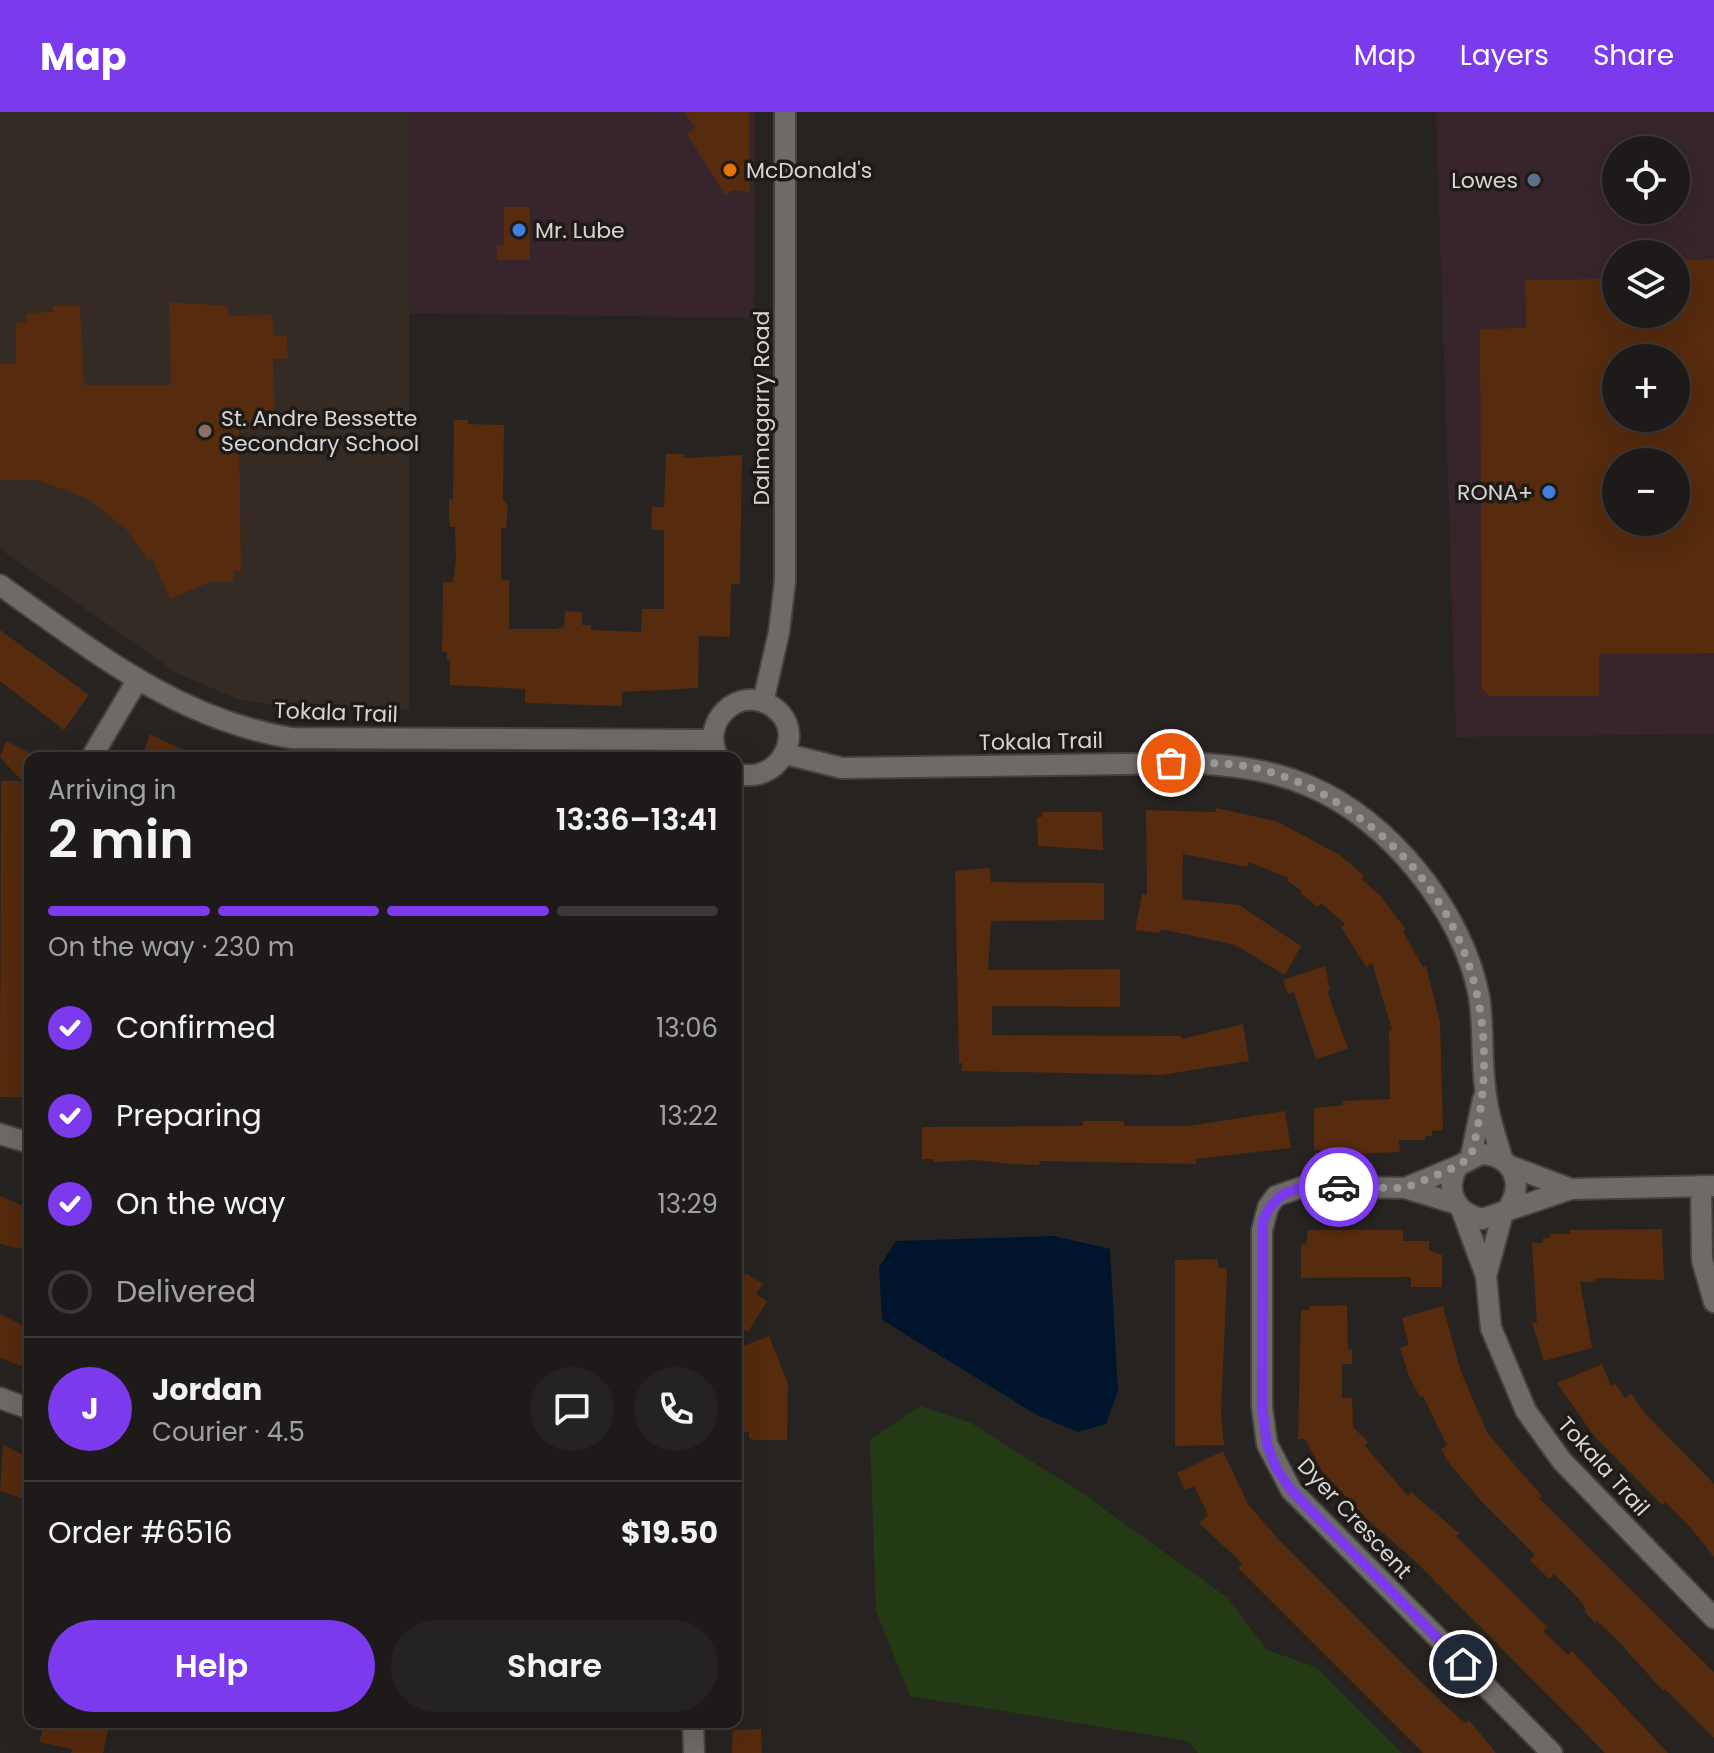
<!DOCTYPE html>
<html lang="en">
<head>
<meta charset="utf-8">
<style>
	body { margin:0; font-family:Poppins,sans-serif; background:#252322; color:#f1f3f6; height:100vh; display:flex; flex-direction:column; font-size:30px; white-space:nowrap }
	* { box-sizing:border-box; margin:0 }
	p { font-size:26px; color:#a0a1a2 }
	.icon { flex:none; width:44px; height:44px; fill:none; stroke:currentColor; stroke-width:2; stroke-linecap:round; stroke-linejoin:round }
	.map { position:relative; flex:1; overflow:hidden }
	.drawer { position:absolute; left:24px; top:640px; width:718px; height:976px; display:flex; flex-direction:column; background:#1d1a19; border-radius:16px; box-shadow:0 8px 32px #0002,0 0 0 2px #3b3838 }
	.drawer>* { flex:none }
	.buttons { position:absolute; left:1602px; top:24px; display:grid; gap:16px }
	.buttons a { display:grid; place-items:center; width:88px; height:88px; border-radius:50%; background:#1d1a19; box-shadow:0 8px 32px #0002,0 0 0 2px #3b3838; font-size:40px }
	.pin { position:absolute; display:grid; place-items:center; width:68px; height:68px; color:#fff; margin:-34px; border:4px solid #fff; border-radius:50%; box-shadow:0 2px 8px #0007 }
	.courier { position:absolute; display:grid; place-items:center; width:80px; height:80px; margin:-40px; border:6px solid #7c3aed; border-radius:50%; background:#fff; color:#222; box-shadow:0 2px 10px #0007 }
	.head em { font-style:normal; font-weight:600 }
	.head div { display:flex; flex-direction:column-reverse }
	.head { display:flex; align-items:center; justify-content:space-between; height:136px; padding:0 24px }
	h1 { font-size:52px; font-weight:600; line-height:60px }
	.bar { display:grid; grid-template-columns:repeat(4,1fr); gap:12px 8px; align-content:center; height:96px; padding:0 24px }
	.bar i { height:10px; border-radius:6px; background:#3b3838 }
	.bar .current { background:#7c3aed }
	.bar p { grid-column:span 4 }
	.line { display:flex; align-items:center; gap:20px; padding:0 24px; border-top:2px solid #3b3838 }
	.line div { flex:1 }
	.round { display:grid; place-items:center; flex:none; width:84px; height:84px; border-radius:42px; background:#252322 }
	ol { padding:0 24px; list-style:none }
	li { display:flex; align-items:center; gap:24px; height:88px }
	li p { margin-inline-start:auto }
	li .icon { padding:8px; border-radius:50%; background:#7c3aed; color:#fff; stroke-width:4 }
	li:last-child { color:#a0a1a2 }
	li i { width:44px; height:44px; border:4px solid #3b3838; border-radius:50% }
	.action { display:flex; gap:16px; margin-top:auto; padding:16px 24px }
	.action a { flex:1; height:92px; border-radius:48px; background:#7c3aed; color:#fff; font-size:32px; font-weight:600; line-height:92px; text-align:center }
	.action a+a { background:#252322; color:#f1f3f6 }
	header { display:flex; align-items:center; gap:48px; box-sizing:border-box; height:112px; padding:0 40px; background:#7c3aed; color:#fff }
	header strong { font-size:38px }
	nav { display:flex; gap:44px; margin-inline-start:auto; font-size:28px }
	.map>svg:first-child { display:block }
	.commercial { fill:#38252c; fill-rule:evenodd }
	.built { fill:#342b25 }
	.green { fill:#233a14 }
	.water { fill:#00152b }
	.building { fill:#562b0e; fill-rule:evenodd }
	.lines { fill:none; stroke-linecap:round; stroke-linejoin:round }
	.minor-casing { stroke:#44413f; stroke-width:24 }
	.minor { stroke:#6e6a67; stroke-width:20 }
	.done { stroke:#999795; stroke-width:8; stroke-dasharray:0 14.4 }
	.route { stroke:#7c3aed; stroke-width:10 }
	.food-dot { fill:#e8710a; stroke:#1d1a18; stroke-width:3 }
	.service-dot { fill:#5c6f8a; stroke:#1d1a18; stroke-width:3 }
	.shop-dot { fill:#3f7fe0; stroke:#1d1a18; stroke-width:3 }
	.education-dot { fill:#8d6e63; stroke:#1d1a18; stroke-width:3 }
	.labels { text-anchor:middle; stroke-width:7; stroke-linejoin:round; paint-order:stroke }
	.poi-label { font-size:22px; fill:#d7d5d4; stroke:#1d1a18; text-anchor:start }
	.street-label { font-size:22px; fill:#d7d5d4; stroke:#1d1a18 }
</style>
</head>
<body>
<header>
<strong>Map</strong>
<nav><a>Map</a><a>Layers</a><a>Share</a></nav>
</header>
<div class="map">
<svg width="1714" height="1641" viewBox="0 0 1714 1641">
	<rect width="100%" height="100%" fill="#272321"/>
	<g class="commercial">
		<polygon points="409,0 755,0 754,206 409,201"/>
		<path d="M1436,0H1714V622L1456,625ZM1616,38H1676V98H1616ZM1616,142H1676V202H1616ZM1616,246H1676V306H1616ZM1616,350H1676V410H1616Z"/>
	</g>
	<polygon class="built" points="0,0 409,0 409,598 281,595 237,587 177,561 0,437"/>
	<polygon class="green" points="920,1294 971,1311 1082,1381 1228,1486 1267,1538 1316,1555 1402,1641 1198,1641 1187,1629 910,1584 876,1499 870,1328"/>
	<polygon class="water" points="1054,1124 1110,1137 1118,1279 1106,1312 1078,1320 1037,1303 882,1208 879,1155 896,1129"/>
	<g class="building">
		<polygon points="684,0 749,0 750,80 732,78 725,83 687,22 696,16"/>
		<polygon points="504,95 530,95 530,148 497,148 497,133 504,133"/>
		<path d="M1714,147V541L1599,542V584H1490L1482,577L1480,217L1526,216L1525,168L1616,167V202H1676V148ZM1616,246H1676V306H1616ZM1616,350H1676V410H1616Z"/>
		<polygon points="169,190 228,194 228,204 272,203 274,224 287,224 288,246 273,247 275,315 239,318 241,459 234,459 233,470 210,470 170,487 152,446 148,448 125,416 86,386 38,368 0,368 0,252 16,252 16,210 26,211 26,201 54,200 52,194 80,194 84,273 171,273"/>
		<polygon points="454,308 468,308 468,312 504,313 503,388 508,394 506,416 501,416 501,467 509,469 509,517 555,517 564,515 565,499 582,500 582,513 591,513 591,518 641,520 642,497 664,497 664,418 651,418 652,395 664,395 666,342 684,342 684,346 742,343 740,472 731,472 730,525 699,524 698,576 622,580 622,594 525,591 525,577 450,573 450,548 447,548 447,540 442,540 443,470 453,470 456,446 455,415 450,415 449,409 449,387 453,387"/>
		<polygon points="0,518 89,583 64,618 0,569"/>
		<polygon points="150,622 200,646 142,646"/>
		<polygon points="6,629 30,641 30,985 0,985 1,669 22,669 0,645"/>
		<polygon points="1216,696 1276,709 1340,743 1364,764 1361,767 1380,783 1406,818 1403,820 1423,855 1426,854 1440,910 1443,1018 1432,1019 1432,1024 1425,1024 1425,1028 1399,1028 1400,1040 1328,1043 1328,1039 1314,1038 1314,996 1343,993 1343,989 1390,987 1389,918 1392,918 1372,851 1366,855 1341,815 1345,812 1321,791 1318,795 1300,781 1302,779 1287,769 1288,766 1249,750 1247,755 1183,742 1182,787 1239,793 1301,834 1285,863 1235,833 1161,817 1160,821 1135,818 1142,782 1147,783 1146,698 1216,700"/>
		<polygon points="1042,700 1102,700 1103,738 1038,734 1037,705 1042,705"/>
		<polygon points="990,756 991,770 1104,771 1104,808 991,809 988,858 1120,857 1120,895 992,894 992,923 1181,924 1182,927 1243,912 1249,949 1161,963 962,959 962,951 959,951 955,759"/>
		<polygon points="1325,854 1330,878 1327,879 1348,937 1316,947 1294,880 1288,882 1283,868"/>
		<polygon points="1285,999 1291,1036 1196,1047 1196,1052 1040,1049 1039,1053 1011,1052 975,1048 934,1050 934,1047 922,1047 922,1015 1083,1014 1083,1009 1124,1009 1124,1014 1188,1014"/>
		<polygon points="0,1084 30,1097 30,1139 0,1132"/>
		<polygon points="1662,1117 1664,1168 1596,1166 1595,1170 1580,1170 1592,1236 1544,1249 1532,1211 1537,1210 1532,1131 1543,1131 1543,1126 1550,1126 1550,1122 1570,1122 1570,1118"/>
		<polygon points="1308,1118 1403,1118 1403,1129 1429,1129 1429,1138 1442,1143 1442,1175 1411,1175 1411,1165 1301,1166 1301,1133 1306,1132"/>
		<polygon points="1218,1147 1218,1156 1226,1156 1227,1164 1221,1300 1224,1333 1175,1334 1175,1148"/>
		<polygon points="746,1161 763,1172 756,1182 767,1189 748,1220 736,1212 736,1175"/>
		<polygon points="1347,1193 1348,1237 1352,1237 1352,1252 1342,1252 1342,1286 1352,1286 1353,1315 1368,1330 1365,1334 1408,1384 1411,1380 1459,1421 1456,1424 1547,1515 1543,1519 1568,1543 1572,1539 1668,1641 1605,1641 1416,1450 1366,1406 1322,1359 1305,1327 1298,1327 1301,1198 1309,1198 1309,1194"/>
		<polygon points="1443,1194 1461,1260 1488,1322 1542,1384 1539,1386 1714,1560 1714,1626 1665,1577 1663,1579 1620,1531 1597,1509 1595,1511 1584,1499 1586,1497 1579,1487 1554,1462 1549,1467 1530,1448 1535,1443 1481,1389 1449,1351 1441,1337 1447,1334 1423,1284 1420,1285 1409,1264 1400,1236 1409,1233 1402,1206"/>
		<polygon points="0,1202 30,1217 30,1249 24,1247 21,1254 0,1245"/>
		<polygon points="769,1224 788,1272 787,1328 754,1328 749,1326 749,1320 739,1320 742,1267 736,1252 736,1237"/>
		<polygon points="1602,1252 1611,1274 1615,1272 1625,1286 1631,1281 1644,1300 1714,1372 1714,1445 1691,1416 1665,1390 1662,1393 1594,1324 1557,1271"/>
		<polygon points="3,1333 30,1346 30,1389 0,1379"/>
		<polygon points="1223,1339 1248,1392 1279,1428 1424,1573 1461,1608 1466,1611 1469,1608 1496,1641 1423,1641 1238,1456 1242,1451 1199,1411 1208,1403 1194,1374 1185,1378 1177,1361"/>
		<polygon points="45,1610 110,1610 103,1641 71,1641 72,1637 39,1630"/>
		<polygon points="761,1617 762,1641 732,1641 733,1618"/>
	</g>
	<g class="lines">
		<defs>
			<g id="minor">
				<path d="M0,473C92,538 177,607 291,626L712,628"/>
				<polyline points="763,590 779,520 785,469 785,0"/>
				<path d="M786,642L842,656L1197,651C1236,654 1272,658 1309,674C1389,707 1463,800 1479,884C1484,914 1481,945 1485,975C1487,999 1495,1023 1502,1046"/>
				<polyline points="91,646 138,567"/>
				<path d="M719,646C698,611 739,571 773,595C810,621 776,675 736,661"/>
				<polyline points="0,1022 30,1031"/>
				<polyline points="1471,1044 1483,987"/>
				<polyline points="1510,1054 1571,1077"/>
				<polyline points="1701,1074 1702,1148 1714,1190"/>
				<polyline points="1405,1076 1458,1054"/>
				<polyline points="1457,1092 1405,1076 1305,1074 1276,1084 1268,1095 1262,1118 1262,1295 1267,1332 1291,1378 1552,1641"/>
				<path d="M1509,1095C1525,1069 1511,1043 1481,1042L1458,1054C1444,1078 1455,1101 1482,1107L1571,1077L1714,1074"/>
				<polyline points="1462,1099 1486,1164 1491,1216 1526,1299 1562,1349 1714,1506"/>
				<polyline points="1486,1164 1503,1101"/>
				<polyline points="0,1286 30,1297"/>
				<polyline points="693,1610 694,1641"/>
			</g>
		</defs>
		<use href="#minor" class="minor-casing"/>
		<use href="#minor" class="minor"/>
	</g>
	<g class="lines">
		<path class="done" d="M1171,651C1198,651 1229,650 1255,656C1304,667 1345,692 1382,724C1477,808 1503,924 1471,1044L1458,1054L1405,1076L1339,1075"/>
		<path class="route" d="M1339,1075C1304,1074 1277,1073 1263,1109L1262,1295L1267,1332L1276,1356L1291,1378L1463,1552"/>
	</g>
	<circle class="food-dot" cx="730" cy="58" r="8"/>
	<circle class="service-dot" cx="1534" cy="68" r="8"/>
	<g class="shop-dot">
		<circle cx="519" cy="118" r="8"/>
		<circle cx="1549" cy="380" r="8"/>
	</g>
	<circle class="education-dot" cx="205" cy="319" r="8"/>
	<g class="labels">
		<g class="poi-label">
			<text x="746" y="66">McDonald's</text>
			<text x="1518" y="76" text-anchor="end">Lowes</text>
			<text x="535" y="126">Mr. Lube</text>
			<text x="221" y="314">St. Andre Bessette<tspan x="221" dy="25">Secondary School</tspan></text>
			<text x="1533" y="388" text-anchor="end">RONA+</text>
		</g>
		<g class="street-label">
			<text transform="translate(761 296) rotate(-90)" y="8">Dalmagarry Road</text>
			<text transform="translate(336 600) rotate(2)" y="8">Tokala Trail</text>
			<text transform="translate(1041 629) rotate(-1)" y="8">Tokala Trail</text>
			<text transform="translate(1604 1354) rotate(48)" y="8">Tokala Trail</text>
			<text transform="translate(1355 1406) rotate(47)" y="8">Dyer Crescent</text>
		</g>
	</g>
</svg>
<div class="buttons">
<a><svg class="icon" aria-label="locate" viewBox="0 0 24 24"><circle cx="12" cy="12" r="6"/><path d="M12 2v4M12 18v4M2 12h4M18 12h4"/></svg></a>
<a><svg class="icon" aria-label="layers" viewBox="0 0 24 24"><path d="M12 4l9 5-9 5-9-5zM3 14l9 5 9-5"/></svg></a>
<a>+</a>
<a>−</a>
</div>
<div class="pin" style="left:1171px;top:651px;background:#ea580c"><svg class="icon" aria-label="bag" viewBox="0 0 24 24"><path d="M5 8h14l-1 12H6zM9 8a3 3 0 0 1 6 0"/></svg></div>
<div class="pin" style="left:1463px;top:1552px;background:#1f2937"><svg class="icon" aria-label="home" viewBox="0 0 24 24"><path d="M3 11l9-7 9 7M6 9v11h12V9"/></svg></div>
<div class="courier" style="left:1339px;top:1075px"><svg class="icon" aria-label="car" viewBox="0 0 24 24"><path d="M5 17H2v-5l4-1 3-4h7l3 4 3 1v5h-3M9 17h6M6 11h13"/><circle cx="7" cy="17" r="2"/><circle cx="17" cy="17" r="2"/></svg></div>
<section class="drawer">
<div class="head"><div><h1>2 min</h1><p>Arriving in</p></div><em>13:36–13:41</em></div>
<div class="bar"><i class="current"></i><i class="current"></i><i class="current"></i><i></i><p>On the way · 230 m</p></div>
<ol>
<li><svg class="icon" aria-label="check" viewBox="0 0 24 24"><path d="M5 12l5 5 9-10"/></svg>Confirmed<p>13:06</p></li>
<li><svg class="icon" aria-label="check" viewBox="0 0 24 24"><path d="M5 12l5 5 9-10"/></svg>Preparing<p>13:22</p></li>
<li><svg class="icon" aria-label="check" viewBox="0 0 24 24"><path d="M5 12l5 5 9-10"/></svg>On the way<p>13:29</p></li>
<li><i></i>Delivered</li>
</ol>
<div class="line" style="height:144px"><b class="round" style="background:#7c3aed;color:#fff">J</b><div><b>Jordan</b><p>Courier · 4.5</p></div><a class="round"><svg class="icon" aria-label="chat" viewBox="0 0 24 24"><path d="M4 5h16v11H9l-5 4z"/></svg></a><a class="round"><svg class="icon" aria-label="phone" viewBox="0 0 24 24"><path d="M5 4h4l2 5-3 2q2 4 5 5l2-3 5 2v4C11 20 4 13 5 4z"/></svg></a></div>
<div class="line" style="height:104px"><div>Order #6516</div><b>$19.50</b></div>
<div class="action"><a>Help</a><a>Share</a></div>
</section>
</div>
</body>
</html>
